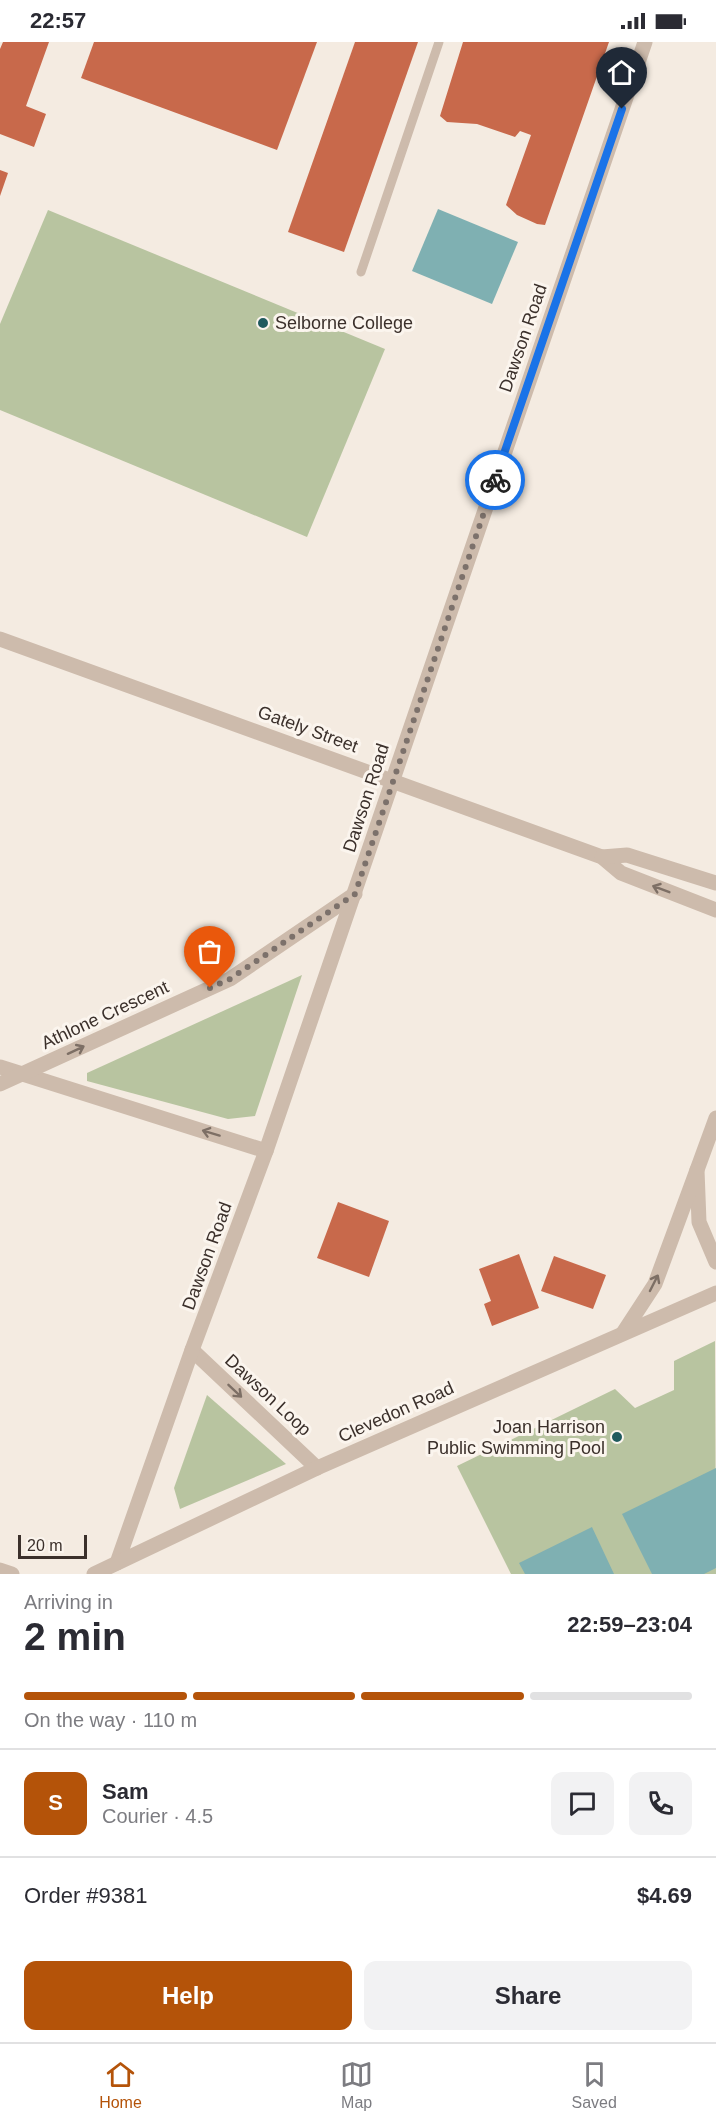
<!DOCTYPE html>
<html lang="en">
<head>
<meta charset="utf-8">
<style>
	body { margin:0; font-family:Arial,sans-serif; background:#f2f2f3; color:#2b2b33; height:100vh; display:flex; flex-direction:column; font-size:22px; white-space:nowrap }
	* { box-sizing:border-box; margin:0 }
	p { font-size:20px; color:#7c7c81 }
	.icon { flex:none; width:33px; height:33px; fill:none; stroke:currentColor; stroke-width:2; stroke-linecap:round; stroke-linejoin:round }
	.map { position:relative; height:1532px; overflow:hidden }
	.drawer { display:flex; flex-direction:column; background:#fff; flex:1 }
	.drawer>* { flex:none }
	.scale { position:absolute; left:18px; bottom:15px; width:69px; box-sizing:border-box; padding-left:6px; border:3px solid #3b302b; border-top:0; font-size:16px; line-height:21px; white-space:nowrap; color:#3b302b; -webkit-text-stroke:4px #fbf5ee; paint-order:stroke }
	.pin { position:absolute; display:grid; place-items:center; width:51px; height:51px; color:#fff; margin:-62px -26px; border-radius:50% 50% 50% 0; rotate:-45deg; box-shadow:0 0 6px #0007 }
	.pin .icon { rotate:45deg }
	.courier { position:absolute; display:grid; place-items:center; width:60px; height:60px; margin:-30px; border:4px solid #1a73e8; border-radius:50%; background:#fff; color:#222; box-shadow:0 2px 8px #0007 }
	.summary em { font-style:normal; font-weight:700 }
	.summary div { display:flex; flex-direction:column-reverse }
	.summary { display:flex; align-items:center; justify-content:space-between; height:102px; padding:0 24px }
	h1 { font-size:39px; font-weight:700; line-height:45px }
	.bar { display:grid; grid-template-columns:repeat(4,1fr); gap:9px 6px; align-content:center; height:72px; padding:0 24px }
	.bar i { height:8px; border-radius:4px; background:#e1e1e2 }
	.bar .current { background:#b45309 }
	.bar p { grid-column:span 4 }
	.line { display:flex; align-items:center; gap:15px; padding:0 24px; border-top:2px solid #e1e1e2 }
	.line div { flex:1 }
	.round { display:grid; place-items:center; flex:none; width:63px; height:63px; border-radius:12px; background:#f2f2f3 }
	.action { display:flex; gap:12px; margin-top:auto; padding:12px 24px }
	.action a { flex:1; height:69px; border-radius:12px; background:#b45309; color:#fff; font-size:24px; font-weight:700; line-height:69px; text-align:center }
	.action a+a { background:#f2f2f3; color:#2b2b33 }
	.status { display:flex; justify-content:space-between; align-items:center; height:42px; padding:0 30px; background:#fff; direction:ltr }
	.status svg { height:16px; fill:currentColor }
	.tab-bar { display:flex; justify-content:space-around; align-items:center; height:84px; border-top:2px solid #e1e1e2; background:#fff; font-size:16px; color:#7c7c81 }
	.tab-bar a { display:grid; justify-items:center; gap:3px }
	.tab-bar .current { color:#b45309 }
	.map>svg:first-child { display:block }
	.green { fill:#b8c4a0 }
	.water { fill:#7fb0b2 }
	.building { fill:#c8694b }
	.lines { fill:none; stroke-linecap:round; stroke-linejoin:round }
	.service { stroke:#cdbbac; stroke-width:9 }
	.minor { stroke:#cdbbac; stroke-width:15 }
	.tertiary { stroke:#cdbbac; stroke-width:15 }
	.oneway { stroke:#7d6f65 }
	.done { stroke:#7c716b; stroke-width:6; stroke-dasharray:0 10.8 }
	.route { stroke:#1a73e8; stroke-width:8 }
	.poi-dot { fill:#1f5a5e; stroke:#fbf5ee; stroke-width:2 }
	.labels { text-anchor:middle; stroke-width:6; stroke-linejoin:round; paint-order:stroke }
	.poi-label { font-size:18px; fill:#3b302b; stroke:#fbf5ee; text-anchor:start }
	.street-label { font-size:18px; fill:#3b302b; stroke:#fbf5ee }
</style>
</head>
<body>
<div class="status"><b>22:57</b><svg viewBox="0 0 49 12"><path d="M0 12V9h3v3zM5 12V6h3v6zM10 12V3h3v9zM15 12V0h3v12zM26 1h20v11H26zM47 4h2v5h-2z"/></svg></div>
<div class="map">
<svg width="716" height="1532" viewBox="0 0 716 1532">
	<rect width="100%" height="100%" fill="#f4ebe1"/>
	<g class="green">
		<polygon points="48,168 385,307 307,495 0,368 0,282"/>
		<polygon points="302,933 255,1074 228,1077 87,1039 87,1031"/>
		<polygon points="715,1299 716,1532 511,1532 457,1424 615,1347 635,1366 674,1348 674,1319"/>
		<polygon points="207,1353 286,1422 180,1467 174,1446"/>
	</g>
	<g class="water">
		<polygon points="438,167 518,200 492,262 412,229"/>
		<polygon points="716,1426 716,1526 704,1532 652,1532 622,1472"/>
		<polygon points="592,1485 614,1532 525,1532 519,1521"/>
	</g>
	<g class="building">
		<polygon points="3,0 49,0 26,64 46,72 34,105 0,92 0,7"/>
		<polygon points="94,0 317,0 277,108 81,36"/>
		<polygon points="355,0 418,0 344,210 288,190"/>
		<polygon points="463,0 609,0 545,183 537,182 517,173 506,163 531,93 520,89 515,95 477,82 447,80 440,74"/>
		<polygon points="0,128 8,131 0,154"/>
		<polygon points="338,1160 389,1179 369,1235 317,1216"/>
		<polygon points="519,1212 539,1266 492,1284 484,1262 491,1259 479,1227"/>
		<polygon points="554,1214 606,1233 593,1267 541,1249"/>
	</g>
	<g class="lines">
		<polyline class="service" points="361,230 439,0"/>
		<g class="minor">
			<polyline points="0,1025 266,1109"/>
			<polyline points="0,1042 230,937 355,852"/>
			<polyline points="192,1308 317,1426"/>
			<polyline points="117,1521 192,1308 266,1109 645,0"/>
			<polyline points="0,1528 12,1532"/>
			<polyline points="94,1532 317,1426 716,1251"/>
		</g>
		<g class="tertiary">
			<polyline points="0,597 602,815 621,831 716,868"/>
			<polyline points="602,815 627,813 716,841"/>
			<polyline points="716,1076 697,1128 699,1180 716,1220"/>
			<polyline points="623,1291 655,1242 697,1128"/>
		</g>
	</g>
	<defs><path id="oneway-shaft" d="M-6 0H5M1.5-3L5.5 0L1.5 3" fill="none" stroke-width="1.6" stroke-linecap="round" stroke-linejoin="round" transform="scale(1.5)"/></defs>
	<g class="oneway">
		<use href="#oneway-shaft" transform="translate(661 847) rotate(-159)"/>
		<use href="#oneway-shaft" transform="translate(76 1008) rotate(-25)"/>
		<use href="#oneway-shaft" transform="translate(211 1091) rotate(-163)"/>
		<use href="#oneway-shaft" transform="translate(654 1241) rotate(-63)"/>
		<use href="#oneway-shaft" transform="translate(235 1349) rotate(43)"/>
	</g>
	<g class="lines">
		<polyline class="done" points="210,946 230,937 355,852 495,438"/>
		<polyline class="route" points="495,438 622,67"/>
	</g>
	<g class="poi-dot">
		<circle cx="263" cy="281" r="6"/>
		<circle cx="617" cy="1395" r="6"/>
	</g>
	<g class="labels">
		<g class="poi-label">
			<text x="275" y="287">Selborne College</text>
			<text x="605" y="1391" text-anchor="end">Joan Harrison<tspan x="605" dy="21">Public Swimming Pool</tspan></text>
		</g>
		<g class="street-label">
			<text transform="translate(523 296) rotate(-71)" y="6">Dawson Road</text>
			<text transform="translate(308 687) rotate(20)" y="6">Gately Street</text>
			<text transform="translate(366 756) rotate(-72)" y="6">Dawson Road</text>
			<text transform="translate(105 973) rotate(-25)" y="6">Athlone Crescent</text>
			<text transform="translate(207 1214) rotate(-70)" y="6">Dawson Road</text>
			<text transform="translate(268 1353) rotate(43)" y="6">Dawson Loop</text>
			<text transform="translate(396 1370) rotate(-24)" y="6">Clevedon Road</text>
		</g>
	</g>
</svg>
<div class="scale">20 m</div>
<div class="pin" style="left:210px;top:946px;background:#ea580c"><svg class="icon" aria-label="bag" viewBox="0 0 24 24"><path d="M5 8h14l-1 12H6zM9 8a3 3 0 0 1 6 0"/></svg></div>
<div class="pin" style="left:622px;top:67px;background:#1f2937"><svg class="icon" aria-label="home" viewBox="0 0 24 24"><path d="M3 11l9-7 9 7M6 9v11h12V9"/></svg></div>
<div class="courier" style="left:495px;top:438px"><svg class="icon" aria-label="bike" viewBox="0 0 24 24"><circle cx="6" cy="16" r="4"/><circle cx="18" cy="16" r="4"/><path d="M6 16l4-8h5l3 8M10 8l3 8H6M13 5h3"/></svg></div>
</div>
<section class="drawer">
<div class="summary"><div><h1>2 min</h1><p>Arriving in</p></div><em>22:59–23:04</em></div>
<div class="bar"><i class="current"></i><i class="current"></i><i class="current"></i><i></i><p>On the way · 110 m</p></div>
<div class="line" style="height:108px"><b class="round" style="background:#b45309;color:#fff">S</b><div><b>Sam</b><p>Courier · 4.5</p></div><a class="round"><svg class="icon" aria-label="chat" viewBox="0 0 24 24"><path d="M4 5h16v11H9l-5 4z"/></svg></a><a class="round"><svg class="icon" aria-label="phone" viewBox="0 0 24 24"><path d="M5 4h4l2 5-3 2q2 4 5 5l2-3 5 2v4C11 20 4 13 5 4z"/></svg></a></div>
<div class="line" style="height:78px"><div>Order #9381</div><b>$4.69</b></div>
<div class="action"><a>Help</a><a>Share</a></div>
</section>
<nav class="tab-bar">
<a class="current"><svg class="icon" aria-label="home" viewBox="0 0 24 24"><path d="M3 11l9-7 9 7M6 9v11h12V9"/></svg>Home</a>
<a><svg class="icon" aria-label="map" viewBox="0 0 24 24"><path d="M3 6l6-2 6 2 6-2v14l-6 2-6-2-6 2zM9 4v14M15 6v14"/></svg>Map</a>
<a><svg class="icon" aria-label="saved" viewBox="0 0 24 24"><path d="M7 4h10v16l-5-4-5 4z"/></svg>Saved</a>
</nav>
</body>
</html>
